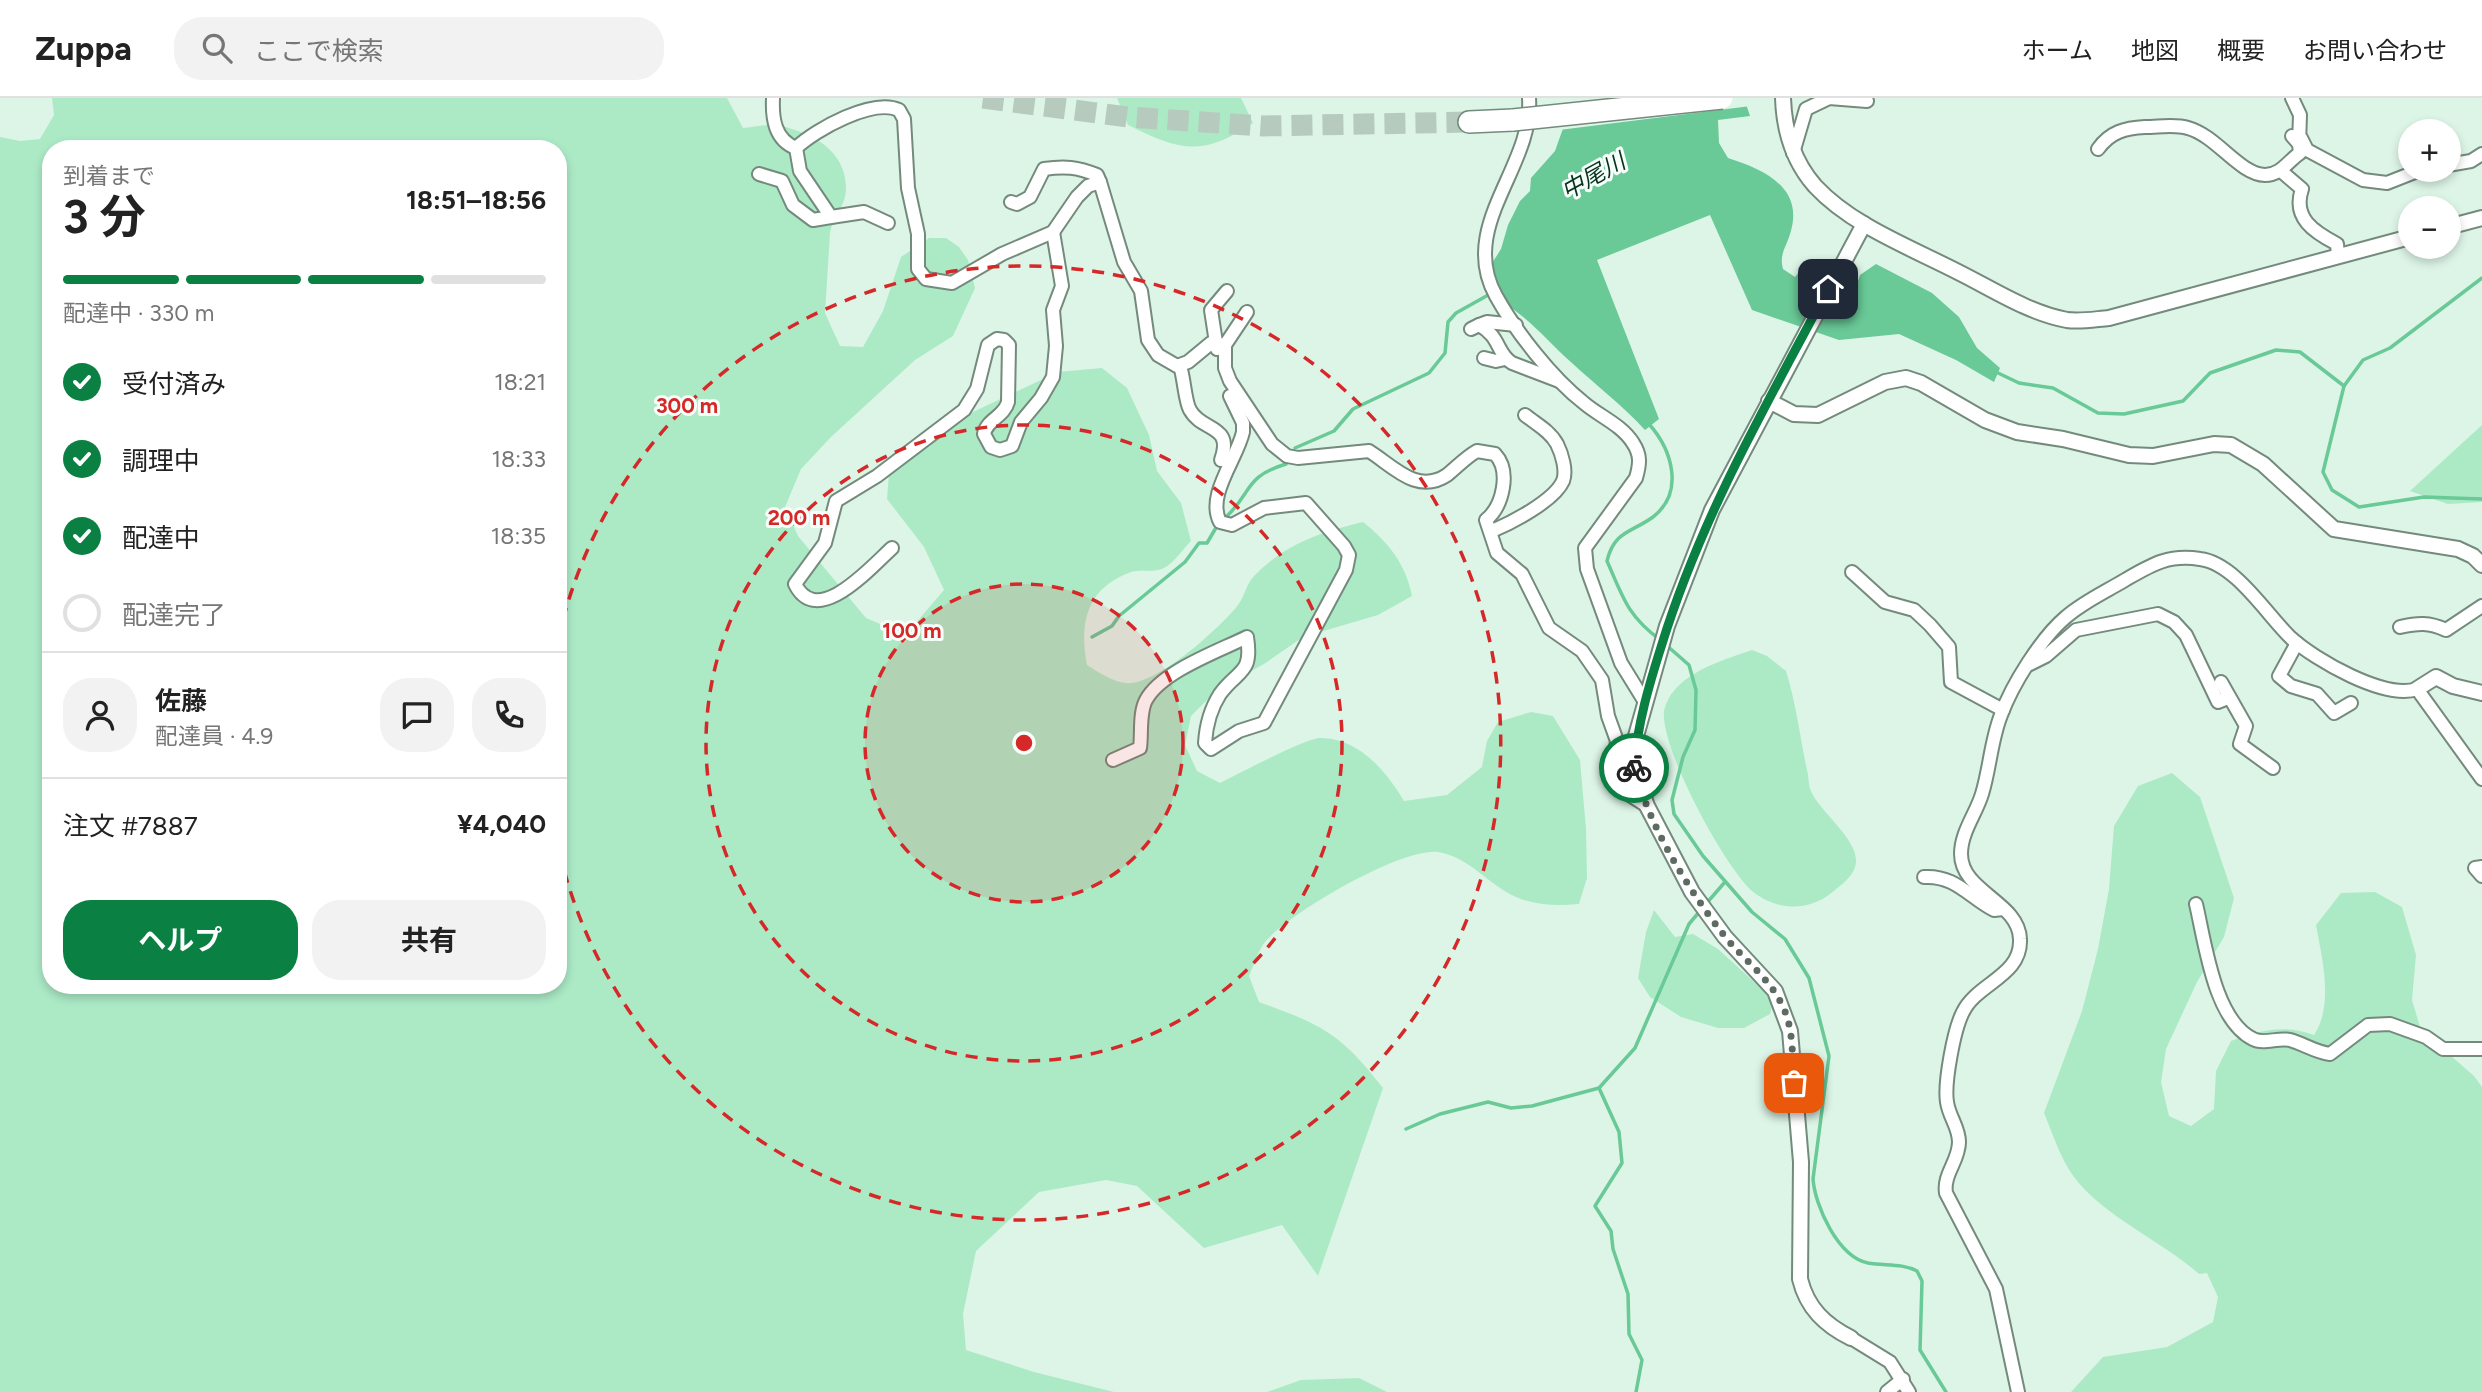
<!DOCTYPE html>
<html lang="ja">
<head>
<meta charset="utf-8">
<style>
	body { margin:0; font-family:Figtree,"Noto Sans JP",sans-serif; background:#f2f2f2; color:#222; height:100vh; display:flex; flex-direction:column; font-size:26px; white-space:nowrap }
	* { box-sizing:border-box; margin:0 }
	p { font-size:23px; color:#767676 }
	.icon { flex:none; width:38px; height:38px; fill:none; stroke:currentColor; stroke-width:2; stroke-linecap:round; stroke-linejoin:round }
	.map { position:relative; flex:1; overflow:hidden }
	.panel { position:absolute; left:42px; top:42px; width:525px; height:854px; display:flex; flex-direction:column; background:#fff; border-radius:28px; box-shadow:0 4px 10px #0003 }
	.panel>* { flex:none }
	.buttons { position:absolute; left:2398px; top:21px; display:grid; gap:14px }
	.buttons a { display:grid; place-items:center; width:63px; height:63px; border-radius:50%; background:#fff; box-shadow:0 4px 10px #0003; font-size:35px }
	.pin { position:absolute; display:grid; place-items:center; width:60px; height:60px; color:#fff; margin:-30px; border-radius:14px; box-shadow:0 4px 10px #0006 }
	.courier { position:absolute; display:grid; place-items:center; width:70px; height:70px; margin:-35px; border:5px solid #0b8043; border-radius:50%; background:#fff; color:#222; box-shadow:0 2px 9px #0007 }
	.headline em { font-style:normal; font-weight:700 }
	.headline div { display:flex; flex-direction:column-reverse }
	.headline { display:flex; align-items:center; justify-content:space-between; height:119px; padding:0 21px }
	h1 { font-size:46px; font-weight:700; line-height:52px }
	.bar { display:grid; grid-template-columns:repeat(4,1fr); gap:10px 7px; align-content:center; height:84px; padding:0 21px }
	.bar i { height:9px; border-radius:5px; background:#e0e0e0 }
	.bar .active { background:#0b8043 }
	.bar p { grid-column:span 4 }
	.line { display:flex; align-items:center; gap:18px; padding:0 21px; border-top:2px solid #e0e0e0 }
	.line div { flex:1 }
	.round { display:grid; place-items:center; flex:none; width:74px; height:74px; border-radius:28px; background:#f2f2f2 }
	ol { padding:0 21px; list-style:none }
	li { display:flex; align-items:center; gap:21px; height:77px }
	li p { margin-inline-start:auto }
	li .icon { padding:7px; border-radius:50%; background:#0b8043; color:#fff; stroke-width:4 }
	li:last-child { color:#767676 }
	li i { width:38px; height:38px; border:4px solid #e0e0e0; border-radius:50% }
	.cta { display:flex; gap:14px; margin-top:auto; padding:14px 21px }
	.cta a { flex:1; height:80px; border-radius:28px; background:#0b8043; color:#fff; font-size:28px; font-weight:700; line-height:80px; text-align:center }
	.cta a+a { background:#f2f2f2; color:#222 }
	header { display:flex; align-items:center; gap:42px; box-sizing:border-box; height:98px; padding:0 35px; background:#fff; border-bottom:2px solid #e0e0e0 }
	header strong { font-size:33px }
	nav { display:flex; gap:38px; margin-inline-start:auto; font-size:24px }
	.search { width:490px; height:63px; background:#f2f2f2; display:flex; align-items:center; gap:18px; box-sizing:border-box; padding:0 24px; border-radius:28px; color:#767676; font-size:26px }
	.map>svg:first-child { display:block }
	.green { fill:#aceac6; fill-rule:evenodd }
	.water { fill:#69c997 }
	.pier { fill:#ddf5e7 }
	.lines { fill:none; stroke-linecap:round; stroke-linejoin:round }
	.stream { stroke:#69c997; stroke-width:3.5 }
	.motorway-tunnel { stroke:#b6cbbe; stroke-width:21; stroke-dasharray:21 10; stroke-linecap:butt }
	.minor-casing { stroke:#748a7d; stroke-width:16 }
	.tertiary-casing { stroke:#748a7d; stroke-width:18 }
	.motorway-casing { stroke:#748a7d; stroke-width:24 }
	.minor { stroke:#fff; stroke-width:12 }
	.tertiary { stroke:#fff; stroke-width:14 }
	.motorway { stroke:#fff; stroke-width:21 }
	.motorway-bridge-casing { stroke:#748a7d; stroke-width:24; stroke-linecap:butt }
	.motorway-bridge { stroke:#fff; stroke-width:21 }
	.done { stroke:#5d6b62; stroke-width:7; stroke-dasharray:0 12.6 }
	.route { stroke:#0b8043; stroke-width:9 }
	.ring { fill:none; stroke:#d62828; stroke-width:3.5; stroke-dasharray:12 9 }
	.labels { text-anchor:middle; stroke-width:6; stroke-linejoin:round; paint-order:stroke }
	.water-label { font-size:23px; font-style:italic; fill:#06321e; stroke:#f5fef8 }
	.centre { fill:#d62828; stroke:#f5fef8; stroke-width:3.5 }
	.ring-label { font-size:21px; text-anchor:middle; font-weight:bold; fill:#d62828; stroke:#f5fef8; stroke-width:6; stroke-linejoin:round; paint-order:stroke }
</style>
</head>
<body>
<header>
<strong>Zuppa</strong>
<div class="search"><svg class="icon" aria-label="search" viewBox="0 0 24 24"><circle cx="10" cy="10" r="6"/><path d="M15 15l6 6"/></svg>ここで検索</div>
<nav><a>ホーム</a><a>地図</a><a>概要</a><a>お問い合わせ</a></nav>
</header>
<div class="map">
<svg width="2482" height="1294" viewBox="0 0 2482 1294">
	<rect width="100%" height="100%" fill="#ddf5e7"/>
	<g class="green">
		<path d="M52,0H727L743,30C754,29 769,25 781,28C813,35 846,53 846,90C846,108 833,118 830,135L825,215L840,248L863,249L883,213L901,159L929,140H946L959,149L968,162L975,190L953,238L915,262L831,339L801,371L785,409L798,438L866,520L892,531L915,526L944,492L924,449L887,401L889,375L958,321L1058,274L1102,270L1127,290L1149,337L1157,373L1181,405L1191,443C1183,451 1173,466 1164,470C1155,475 1141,471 1131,474C1086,490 1079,526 1087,567C1098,574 1113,584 1126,585C1155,589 1221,529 1238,507C1245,498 1246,486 1254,478C1285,446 1321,434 1363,424C1388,444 1406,466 1412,498L1378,517L1303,539L1264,566L1218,591L1191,618L1185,647L1197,673L1220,685C1238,676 1306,640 1320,640C1359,640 1386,673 1404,703L1447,697L1482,669L1487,643L1498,624L1531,614L1553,618L1580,662L1586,731L1587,780L1579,806C1558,808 1536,808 1516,799C1488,787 1470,759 1438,754C1402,749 1289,815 1265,844C1258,853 1254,867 1249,878L1259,904C1323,927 1341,936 1383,990L1318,1178L1282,1127L1204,1150L1137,1088L1106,1082L1039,1094L976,1153L963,1216L966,1252L1034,1274L1114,1294H0V39L20,43L40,41L54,17ZM51,51H558V887H51Z"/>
		<path d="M1117,0H1241L1253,25C1202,59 1180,53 1128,27Z"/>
		<polygon points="2482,327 2482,404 2448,406 2410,393"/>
		<path d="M1752,552L1767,558L1786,573C1796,605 1800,639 1807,672C1809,678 1808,687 1811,693C1819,713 1858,741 1856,764C1855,778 1840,788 1830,796C1807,814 1775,812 1752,793C1724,768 1660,650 1664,613C1665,608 1669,598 1673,594C1691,571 1726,561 1752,552Z"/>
		<path d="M2172,675L2200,699L2234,800L2224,839L2197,884L2166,951L2161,984L2169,1018L2191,1028L2214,1011L2216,973L2231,943C2259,932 2285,926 2314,937C2334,907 2322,860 2316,827L2341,795L2375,794L2402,809L2416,857L2412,902L2421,932L2474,978L2482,989V1294H2071L2103,1259L2167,1249L2213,1224L2218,1199L2207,1175L2199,1176C2162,1143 2103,1118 2074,1079C2060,1060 2053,1036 2044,1015L2082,913L2098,851L2109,791L2114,728L2138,688Z"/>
		<polygon points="1654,812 1675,839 1693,836 1718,851 1774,902 1770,916 1744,930 1718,930 1681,919 1650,899 1638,880 1646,834"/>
		<polygon points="1359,1280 1387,1294 1267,1294 1301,1282"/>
	</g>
	<path class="water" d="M1746,6L1750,18L1718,22L1719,45L1728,60C1765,72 1805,90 1790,136C1786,150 1779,156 1783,171L1795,179L1800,173L1848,201L1853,198L1860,177L1876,166L1932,195L1959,219L1977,250L2000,270L1994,284L1956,262L1899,236L1839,242L1752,212L1710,117L1597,162L1659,321L1645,332C1620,305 1598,289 1572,265C1543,239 1527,216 1492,199L1489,170L1501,151L1508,127L1520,103L1530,93L1531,80L1555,53L1566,22Z"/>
	<polygon class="pier" points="1562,0 1749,0 1751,8 1559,32 1562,22"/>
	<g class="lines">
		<g class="stream">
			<polyline points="2482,180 2390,250 2363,262 2344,288 2323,374 2332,392 2359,409 2424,399 2482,401"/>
			<polyline points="1996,274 2019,285 2053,290 2098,315 2124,316 2183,303 2210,275 2276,252 2300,254 2344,288"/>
			<path d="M1649,326C1672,352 1685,394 1653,419C1631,435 1614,433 1607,463C1623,499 1627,517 1659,541"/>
			<polyline points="1295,350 1334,333 1353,311 1429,275 1445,255 1448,224 1456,215 1490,196"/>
			<path d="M1227,418C1253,393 1244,379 1286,366"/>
			<polyline points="1092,539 1112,528 1119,518 1185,464 1199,445 1207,445 1217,428"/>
			<path d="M1665,546L1689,567L1696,592L1695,632L1683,659L1672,702L1674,716L1703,758L1752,814L1785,841L1809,880L1829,958L1813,1081C1815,1108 1838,1159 1868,1165C1885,1168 1902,1165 1917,1173L1922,1183L1920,1252L1946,1294"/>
			<polyline points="1705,807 1725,784"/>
			<polyline points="1599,990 1619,1034 1622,1065 1595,1108 1611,1133 1613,1151 1628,1196 1629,1236 1642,1262 1636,1294"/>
			<polyline points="1406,1031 1440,1016 1488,1004 1511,1010 1532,1008 1599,990 1635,950 1689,826 1700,813"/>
		</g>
		<polyline class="motorway-tunnel" points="983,0 1128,19 1263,28 1469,24"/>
		<defs>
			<g id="minor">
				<path d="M773,0C772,21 775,42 796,50C816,31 873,0 899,12L904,21L908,90L918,136V171L926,181L952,185L1002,156L1053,134L1077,99L1088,88L1100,84L1124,164L1141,193L1148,242L1158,257L1177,268L1188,264L1211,245L1225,247V270L1230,283L1272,346L1287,358L1298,360L1369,353C1393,368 1417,397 1447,377C1457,369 1466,359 1477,353L1495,356C1511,373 1503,408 1486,422L1497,455L1522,476L1549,530L1582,553L1602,582L1608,618L1617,643L1612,676L1622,692L1647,708"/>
				<path d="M1529,0C1534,69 1457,128 1496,198C1516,234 1552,280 1584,305C1599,318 1622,327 1633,345C1641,357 1640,366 1636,380L1585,450L1587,471L1621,565L1645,604"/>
				<polyline points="2292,0 2300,17 2299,46"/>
				<polyline points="2301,40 2307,52 2363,82 2387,85 2420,72"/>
				<polyline points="796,50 800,73 831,119 864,114 888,125"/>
				<path d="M2098,51C2110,34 2125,30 2145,29C2159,29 2175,26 2188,30C2217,38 2239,76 2265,77C2281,77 2288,63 2300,55L2299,46L2292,38"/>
				<polyline points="1793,55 1806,11 1829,0 1867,3"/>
				<polyline points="2448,67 2471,63 2482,56"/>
				<path d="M2281,73L2302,91C2292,120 2314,134 2337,146L2338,158"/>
				<polyline points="759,76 782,83 793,107 813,122 831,119"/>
				<path d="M1011,104L1017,106L1030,99L1044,71C1065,68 1077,69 1097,77L1100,84"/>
				<polyline points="1479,227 1487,224 1516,227"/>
				<path d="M1471,231L1479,227C1501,239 1496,255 1512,265L1559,283"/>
				<polyline points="1225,247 1247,214"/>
				<polyline points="1217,251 1211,212 1227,193"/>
				<polyline points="1484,260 1496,263 1505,261"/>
				<path d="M1180,268C1184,279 1185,304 1190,312C1202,334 1234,326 1221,362"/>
				<path d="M1492,433C1511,425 1554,403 1563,383C1567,373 1562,356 1557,346C1550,333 1536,326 1525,317"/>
				<path d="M892,450C870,470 817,531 795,486L825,445L836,403L877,378L964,312L977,291L988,247L997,241L1004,242L1009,247L1008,304C1004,319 987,321 984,336L991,349L1000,352L1012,348L1021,324L1041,300L1053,279L1056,248L1053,212L1062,188L1053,134"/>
				<polyline points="1852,474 1885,504 1914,512 1930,527 1949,549 1951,584 2003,612"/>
				<path d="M2400,529C2418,525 2429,524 2446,532L2482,508"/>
				<polyline points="2297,545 2279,578 2291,588 2317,596 2334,615 2351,605"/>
				<polyline points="2030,566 2046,558 2076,532 2158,516 2174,524 2186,537 2218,604 2228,600"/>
				<polyline points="2221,584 2246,628 2240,646 2273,670"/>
				<path d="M1113,662L1140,650C1142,636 1139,615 1146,602C1162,573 1219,553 1247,539C1253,577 1238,571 1220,596C1211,610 1206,629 1205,645L1211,651L1239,633L1264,625L1346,472L1349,457L1344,448L1306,405L1264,410L1232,427L1220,424C1206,397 1237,361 1243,334V325L1230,298"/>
				<polyline points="2482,778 2475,770 2482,769"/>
				<path d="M1924,779C1955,777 1969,799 1994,812L2003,811"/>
				<path d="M2196,806C2205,844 2214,922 2253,941C2264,947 2278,939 2290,942C2304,946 2315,954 2330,956L2368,927L2390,926L2426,939L2443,951H2482"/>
				<polyline points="1851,1240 1890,1264 1909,1294"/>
				<polyline points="1887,1294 1903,1281"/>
				<path d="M2018,1294L1996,1191L1946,1095C1943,1076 1959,1063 1959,1044C1959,1029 1949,1019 1947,1004C1944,985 1954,931 1963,914C1977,885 2022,878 2020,841C2019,804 1961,794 1961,756C1961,734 1976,716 1982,696C1990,670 1991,642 2001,617C2012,587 2041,540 2066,519C2083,504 2105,494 2125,482C2151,467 2168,456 2200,461C2235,465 2267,517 2291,540C2315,562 2385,602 2417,591L2482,681"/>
			</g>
			<g id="tertiary">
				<path d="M1783,0C1784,32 1793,63 1815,88C1852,128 1912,150 1960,175C1994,192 2029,215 2067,222C2080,224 2096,221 2109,220L2410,139"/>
				<polyline points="2448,129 2482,120"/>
				<polyline points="1769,303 1794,316 1818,317 1885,284 1906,280 1921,285 1985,322 2017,334 2063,341 2129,357 2153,358 2214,346 2231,347 2263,366 2334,431 2458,451 2473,458 2482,467"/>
				<polyline points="2417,591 2436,579 2453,588 2482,595"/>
				<path d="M1851,1240C1825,1227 1807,1210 1800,1181L1801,1064L1790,933L1775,893L1725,839L1692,794L1647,708L1634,671L1636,638L1667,528L1712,412L1864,126"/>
			</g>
			<polyline id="motorway" points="1469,24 1513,22"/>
		</defs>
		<use href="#minor" class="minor-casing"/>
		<use href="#tertiary" class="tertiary-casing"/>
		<use href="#motorway" class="motorway-casing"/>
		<use href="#minor" class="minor"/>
		<use href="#tertiary" class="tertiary"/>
		<use href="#motorway" class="motorway"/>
		<defs>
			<polyline id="motorway-bridge" points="1513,22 1722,0"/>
		</defs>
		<use href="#motorway-bridge" class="motorway-bridge-casing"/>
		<use href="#motorway-bridge" class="motorway-bridge"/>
	</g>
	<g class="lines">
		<path class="done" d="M1634,670C1650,729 1686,788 1723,836C1743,862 1770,879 1784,911C1794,934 1792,961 1794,985"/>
		<path class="route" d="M1634,670C1637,627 1649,587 1662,546C1701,420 1766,307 1828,191"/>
	</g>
	<circle cx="1024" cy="645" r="159" fill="#d62828" fill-opacity=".12"/>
	<g class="ring">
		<circle cx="1024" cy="645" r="159"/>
		<circle cx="1024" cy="645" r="318"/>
		<path d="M558 542A477 477 0 1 1 558 748"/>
	</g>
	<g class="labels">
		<g class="water-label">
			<text transform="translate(1593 78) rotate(-29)" y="8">中尾川</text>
		</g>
	</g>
	<circle cx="1024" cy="645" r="10" class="centre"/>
	<g class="ring-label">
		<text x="687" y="315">300 m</text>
		<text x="799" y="427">200 m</text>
		<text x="912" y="540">100 m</text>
	</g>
</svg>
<div class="buttons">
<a>+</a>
<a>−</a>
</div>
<div class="pin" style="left:1794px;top:985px;background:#ea580c"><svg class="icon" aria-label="bag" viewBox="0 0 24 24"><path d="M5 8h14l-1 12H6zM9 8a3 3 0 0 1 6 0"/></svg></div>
<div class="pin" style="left:1828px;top:191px;background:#1f2937"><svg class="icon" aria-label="home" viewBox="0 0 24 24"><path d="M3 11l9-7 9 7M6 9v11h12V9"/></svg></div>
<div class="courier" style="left:1634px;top:670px"><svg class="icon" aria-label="bike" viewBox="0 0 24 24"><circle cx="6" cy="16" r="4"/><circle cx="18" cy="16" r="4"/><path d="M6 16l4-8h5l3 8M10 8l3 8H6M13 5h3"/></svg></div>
<section class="panel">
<div class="headline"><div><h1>3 分</h1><p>到着まで</p></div><em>18:51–18:56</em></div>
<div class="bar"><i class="active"></i><i class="active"></i><i class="active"></i><i></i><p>配達中 · 330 m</p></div>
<ol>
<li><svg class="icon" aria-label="check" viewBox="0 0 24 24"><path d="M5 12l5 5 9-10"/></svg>受付済み<p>18:21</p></li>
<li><svg class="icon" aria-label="check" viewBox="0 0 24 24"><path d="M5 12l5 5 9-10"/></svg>調理中<p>18:33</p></li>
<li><svg class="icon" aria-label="check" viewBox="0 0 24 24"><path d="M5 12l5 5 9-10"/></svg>配達中<p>18:35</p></li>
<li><i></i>配達完了</li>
</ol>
<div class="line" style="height:126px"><a class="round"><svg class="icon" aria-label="person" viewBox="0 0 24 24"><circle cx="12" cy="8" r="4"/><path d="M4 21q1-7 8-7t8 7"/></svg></a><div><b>佐藤</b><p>配達員 · 4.9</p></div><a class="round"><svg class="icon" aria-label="chat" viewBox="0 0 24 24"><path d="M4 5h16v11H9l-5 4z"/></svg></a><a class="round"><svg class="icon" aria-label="phone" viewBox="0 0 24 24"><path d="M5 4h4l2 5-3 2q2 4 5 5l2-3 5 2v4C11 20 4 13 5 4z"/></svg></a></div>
<div class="line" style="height:91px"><div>注文 #7887</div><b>¥4,040</b></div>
<div class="cta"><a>ヘルプ</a><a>共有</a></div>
</section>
</div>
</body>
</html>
